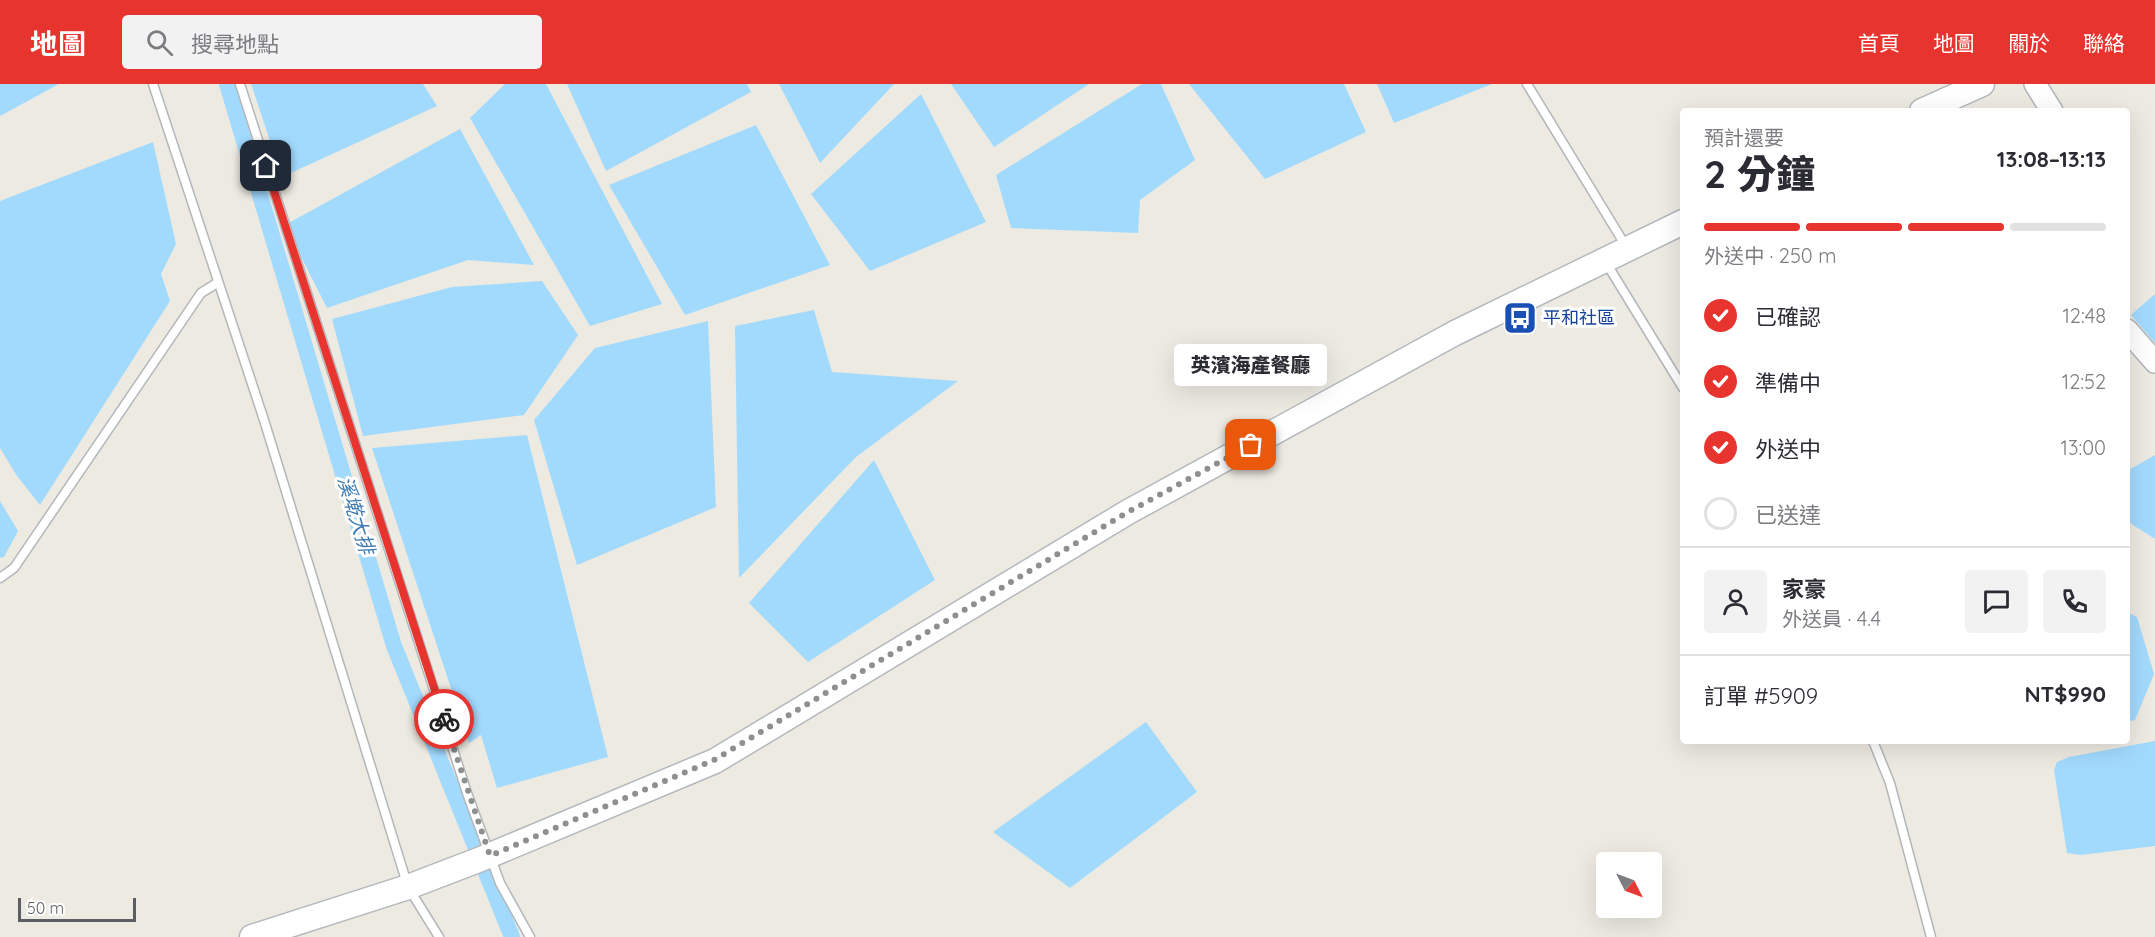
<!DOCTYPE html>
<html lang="zh-TW">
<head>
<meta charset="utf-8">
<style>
	body { margin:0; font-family:Quicksand,"Noto Sans TC",sans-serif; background:#f2f2f3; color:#2b2b33; height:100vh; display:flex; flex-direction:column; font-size:22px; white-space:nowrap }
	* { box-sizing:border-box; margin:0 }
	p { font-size:20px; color:#7c7c81 }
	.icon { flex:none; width:33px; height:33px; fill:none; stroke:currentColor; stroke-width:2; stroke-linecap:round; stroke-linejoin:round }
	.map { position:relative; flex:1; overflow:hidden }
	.drawer { position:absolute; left:1680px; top:24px; width:450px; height:636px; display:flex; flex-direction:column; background:#fff; border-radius:6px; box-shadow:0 6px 24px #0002 }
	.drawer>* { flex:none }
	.needle { width:39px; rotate:132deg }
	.controls { position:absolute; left:1596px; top:768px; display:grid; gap:12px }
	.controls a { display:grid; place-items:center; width:66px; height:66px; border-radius:6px; background:#fff; box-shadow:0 6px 24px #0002; font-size:30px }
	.scale { position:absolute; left:18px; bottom:15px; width:118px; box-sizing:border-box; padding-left:6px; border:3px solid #5b5f63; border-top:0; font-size:16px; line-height:21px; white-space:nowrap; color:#5b5f63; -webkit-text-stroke:4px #fff; paint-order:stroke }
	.pin { position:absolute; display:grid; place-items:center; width:51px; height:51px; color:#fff; margin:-26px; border-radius:12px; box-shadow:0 3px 9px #0006 }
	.courier { position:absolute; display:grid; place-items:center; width:60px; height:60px; margin:-30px; border:4px solid #e7342e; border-radius:50%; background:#fff; color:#222; box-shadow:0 2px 8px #0007 }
	.bubble { position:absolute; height:42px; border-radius:6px; background:#fff; box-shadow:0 6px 24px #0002; font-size:20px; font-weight:800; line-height:42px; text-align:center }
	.summary em { font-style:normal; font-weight:800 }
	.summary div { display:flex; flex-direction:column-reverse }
	.summary { display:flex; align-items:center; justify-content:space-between; height:102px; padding:0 24px }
	h1 { font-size:39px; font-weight:800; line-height:45px }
	.bar { display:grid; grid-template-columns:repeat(4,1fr); gap:9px 6px; align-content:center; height:72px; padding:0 24px }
	.bar i { height:8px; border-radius:4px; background:#e1e1e2 }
	.bar .selected { background:#e7342e }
	.bar p { grid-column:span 4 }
	.line { display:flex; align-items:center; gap:15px; padding:0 24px; border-top:2px solid #e1e1e2 }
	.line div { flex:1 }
	.round { display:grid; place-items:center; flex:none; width:63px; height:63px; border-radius:6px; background:#f2f2f3 }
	ol { padding:0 24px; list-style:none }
	li { display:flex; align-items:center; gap:18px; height:66px }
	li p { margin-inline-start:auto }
	li .icon { padding:6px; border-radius:50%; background:#e7342e; color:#fff; stroke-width:4 }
	li:last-child { color:#7c7c81 }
	li i { width:33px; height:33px; border:3px solid #e1e1e2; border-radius:50% }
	header { display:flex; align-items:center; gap:36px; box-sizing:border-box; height:84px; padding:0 30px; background:#e7342e; color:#fff }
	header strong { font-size:28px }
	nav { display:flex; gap:33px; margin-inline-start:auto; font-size:21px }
	.search { width:420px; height:54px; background:#f2f2f3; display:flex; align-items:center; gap:15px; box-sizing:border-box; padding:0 21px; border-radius:6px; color:#7c7c81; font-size:22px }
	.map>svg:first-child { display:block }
	.water { fill:#a2dafe }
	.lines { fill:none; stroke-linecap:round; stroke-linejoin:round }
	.canal { stroke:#a2dafe; stroke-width:16 }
	.service-casing { stroke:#b3b6ba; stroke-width:11 }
	.tertiary-casing { stroke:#b3b6ba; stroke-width:24 }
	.secondary-casing { stroke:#b4b8bd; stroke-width:27 }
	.service { stroke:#fff; stroke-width:8 }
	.tertiary { stroke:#fff; stroke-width:21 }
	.secondary { stroke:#fff; stroke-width:24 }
	.done { stroke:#8e908f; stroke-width:6; stroke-dasharray:0 10.8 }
	.route { stroke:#e7342e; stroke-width:8 }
	.labels { text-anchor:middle; stroke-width:6; stroke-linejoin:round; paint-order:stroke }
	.transit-label { font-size:18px; fill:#164399; stroke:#fff; text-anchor:start }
	.water-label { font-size:20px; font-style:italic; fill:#3f7baf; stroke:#fff }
</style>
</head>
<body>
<header>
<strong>地圖</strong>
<div class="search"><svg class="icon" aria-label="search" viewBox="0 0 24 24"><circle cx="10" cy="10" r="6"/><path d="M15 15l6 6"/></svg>搜尋地點</div>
<nav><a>首頁</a><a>地圖</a><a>關於</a><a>聯絡</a></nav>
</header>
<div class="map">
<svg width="2155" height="853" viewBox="0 0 2155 853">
	<rect width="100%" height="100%" fill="#edeae2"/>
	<g class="water">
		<polygon points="0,0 59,0 0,32"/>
		<polygon points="251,0 423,0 437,22 282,93"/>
		<polygon points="505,0 546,0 662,220 590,242 470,34"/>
		<polygon points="567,0 747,0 751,8 606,87"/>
		<polygon points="779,0 894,0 820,79"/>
		<polygon points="951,0 1089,0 994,63"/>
		<polygon points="1142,0 1161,0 1195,76 1140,116 1138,149 1011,144 996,91"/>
		<polygon points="1189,0 1344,0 1366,48 1265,95"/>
		<polygon points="1377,0 1492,0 1394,39"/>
		<polygon points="921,10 986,138 870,187 811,110"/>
		<polygon points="756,41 830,181 685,231 609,101"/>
		<polygon points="460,45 534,181 468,176 327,224 285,141"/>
		<polygon points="153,58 176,160 161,190 170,217 40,421 17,392 0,364 0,117"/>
		<polygon points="542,197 578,251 524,331 363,352 332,235 452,203"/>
		<polygon points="2155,210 2155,259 2131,231"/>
		<polygon points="814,226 832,288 958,297 856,373 739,494 735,242"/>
		<polygon points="708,237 716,423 577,481 534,336 595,264"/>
		<polygon points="527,351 608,673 497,704 481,651 469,659 372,364"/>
		<polygon points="2155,371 2155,455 2127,437 2127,387"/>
		<polygon points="874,376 935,496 808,578 749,519"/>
		<polygon points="0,417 18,447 4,473 0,474"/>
		<polygon points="2127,528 2137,533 2154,590 2135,636 2127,638"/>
		<polygon points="1146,638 1197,708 1070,804 993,748"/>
		<polygon points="2155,657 2155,762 2081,771 2067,769 2054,686 2057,678 2069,673"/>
	</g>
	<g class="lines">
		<polyline class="canal" points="227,0 394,562 512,853"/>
		<defs>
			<g id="service">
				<polyline points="153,0 264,336 408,803 439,853"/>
				<polyline points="240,0 467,709 500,799 530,853"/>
				<polyline points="1527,0 1627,164"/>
				<polyline points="1605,177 1683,304"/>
				<polyline points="0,494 14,484 201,209 217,199"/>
				<polyline points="1873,657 1890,699 1931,853"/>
			</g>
			<g id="tertiary">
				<polyline points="2035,0 2052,27"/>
				<polyline points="2127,246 2155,278"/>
			</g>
			<g id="secondary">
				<polyline points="1922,27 1982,0"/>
				<polyline points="252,853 408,803 481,775 715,677 1128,428 1455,249 1683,138"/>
			</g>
		</defs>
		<use href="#service" class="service-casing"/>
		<use href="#tertiary" class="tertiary-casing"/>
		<use href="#secondary" class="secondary-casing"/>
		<use href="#service" class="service"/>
		<use href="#tertiary" class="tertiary"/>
		<use href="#secondary" class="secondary"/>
	</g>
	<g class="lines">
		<polyline class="done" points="444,635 490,772 714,676 1128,428 1251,361"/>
		<polyline class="route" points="266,82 444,635"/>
	</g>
	<defs>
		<symbol id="bus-square" viewBox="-11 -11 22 22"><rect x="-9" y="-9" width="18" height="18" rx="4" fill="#1a4fb4" stroke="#fff"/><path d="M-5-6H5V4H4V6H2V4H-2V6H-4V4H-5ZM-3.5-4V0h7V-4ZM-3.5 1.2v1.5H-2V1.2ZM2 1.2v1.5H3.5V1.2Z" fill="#fff"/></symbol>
	</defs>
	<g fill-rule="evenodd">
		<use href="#bus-square" x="1501" y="215" width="38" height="38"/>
	</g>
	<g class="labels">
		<g class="transit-label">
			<text x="1543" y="240">平和社區</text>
		</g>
		<g class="water-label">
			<text transform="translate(356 431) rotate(73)" y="7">溪墘大排</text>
		</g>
	</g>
</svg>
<div class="controls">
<a><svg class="needle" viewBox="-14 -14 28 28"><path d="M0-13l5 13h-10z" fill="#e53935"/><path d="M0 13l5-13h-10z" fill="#7c7c81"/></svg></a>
</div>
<div class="scale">50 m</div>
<div class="pin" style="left:1251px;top:361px;background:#ea580c"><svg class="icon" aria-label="bag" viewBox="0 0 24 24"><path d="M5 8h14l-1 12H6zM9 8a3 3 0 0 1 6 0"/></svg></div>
<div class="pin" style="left:266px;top:82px;background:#1f2937"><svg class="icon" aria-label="home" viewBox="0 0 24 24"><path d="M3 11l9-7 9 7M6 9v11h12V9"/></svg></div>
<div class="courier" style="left:444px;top:635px"><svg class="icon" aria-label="bike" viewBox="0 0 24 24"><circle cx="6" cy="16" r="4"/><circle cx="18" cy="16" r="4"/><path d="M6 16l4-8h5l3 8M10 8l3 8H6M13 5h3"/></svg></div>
<div class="bubble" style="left:1174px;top:260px;width:153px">英濱海產餐廳</div>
<section class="drawer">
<div class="summary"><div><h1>2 分鐘</h1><p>預計還要</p></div><em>13:08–13:13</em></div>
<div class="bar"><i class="selected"></i><i class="selected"></i><i class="selected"></i><i></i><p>外送中 · 250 m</p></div>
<ol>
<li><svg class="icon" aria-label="check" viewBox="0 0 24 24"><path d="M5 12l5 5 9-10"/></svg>已確認<p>12:48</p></li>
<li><svg class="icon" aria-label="check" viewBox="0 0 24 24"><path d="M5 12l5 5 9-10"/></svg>準備中<p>12:52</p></li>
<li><svg class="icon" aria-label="check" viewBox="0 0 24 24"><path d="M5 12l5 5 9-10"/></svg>外送中<p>13:00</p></li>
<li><i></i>已送達</li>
</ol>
<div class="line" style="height:108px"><a class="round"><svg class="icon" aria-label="person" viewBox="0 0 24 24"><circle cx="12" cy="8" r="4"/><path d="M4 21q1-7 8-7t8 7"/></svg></a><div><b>家豪</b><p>外送員 · 4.4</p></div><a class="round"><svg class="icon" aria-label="chat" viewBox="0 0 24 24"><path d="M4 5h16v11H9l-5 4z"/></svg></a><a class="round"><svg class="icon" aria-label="phone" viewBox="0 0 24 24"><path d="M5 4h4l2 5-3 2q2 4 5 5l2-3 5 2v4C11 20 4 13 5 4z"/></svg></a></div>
<div class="line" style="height:78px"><div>訂單 #5909</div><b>NT$990</b></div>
</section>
</div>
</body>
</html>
